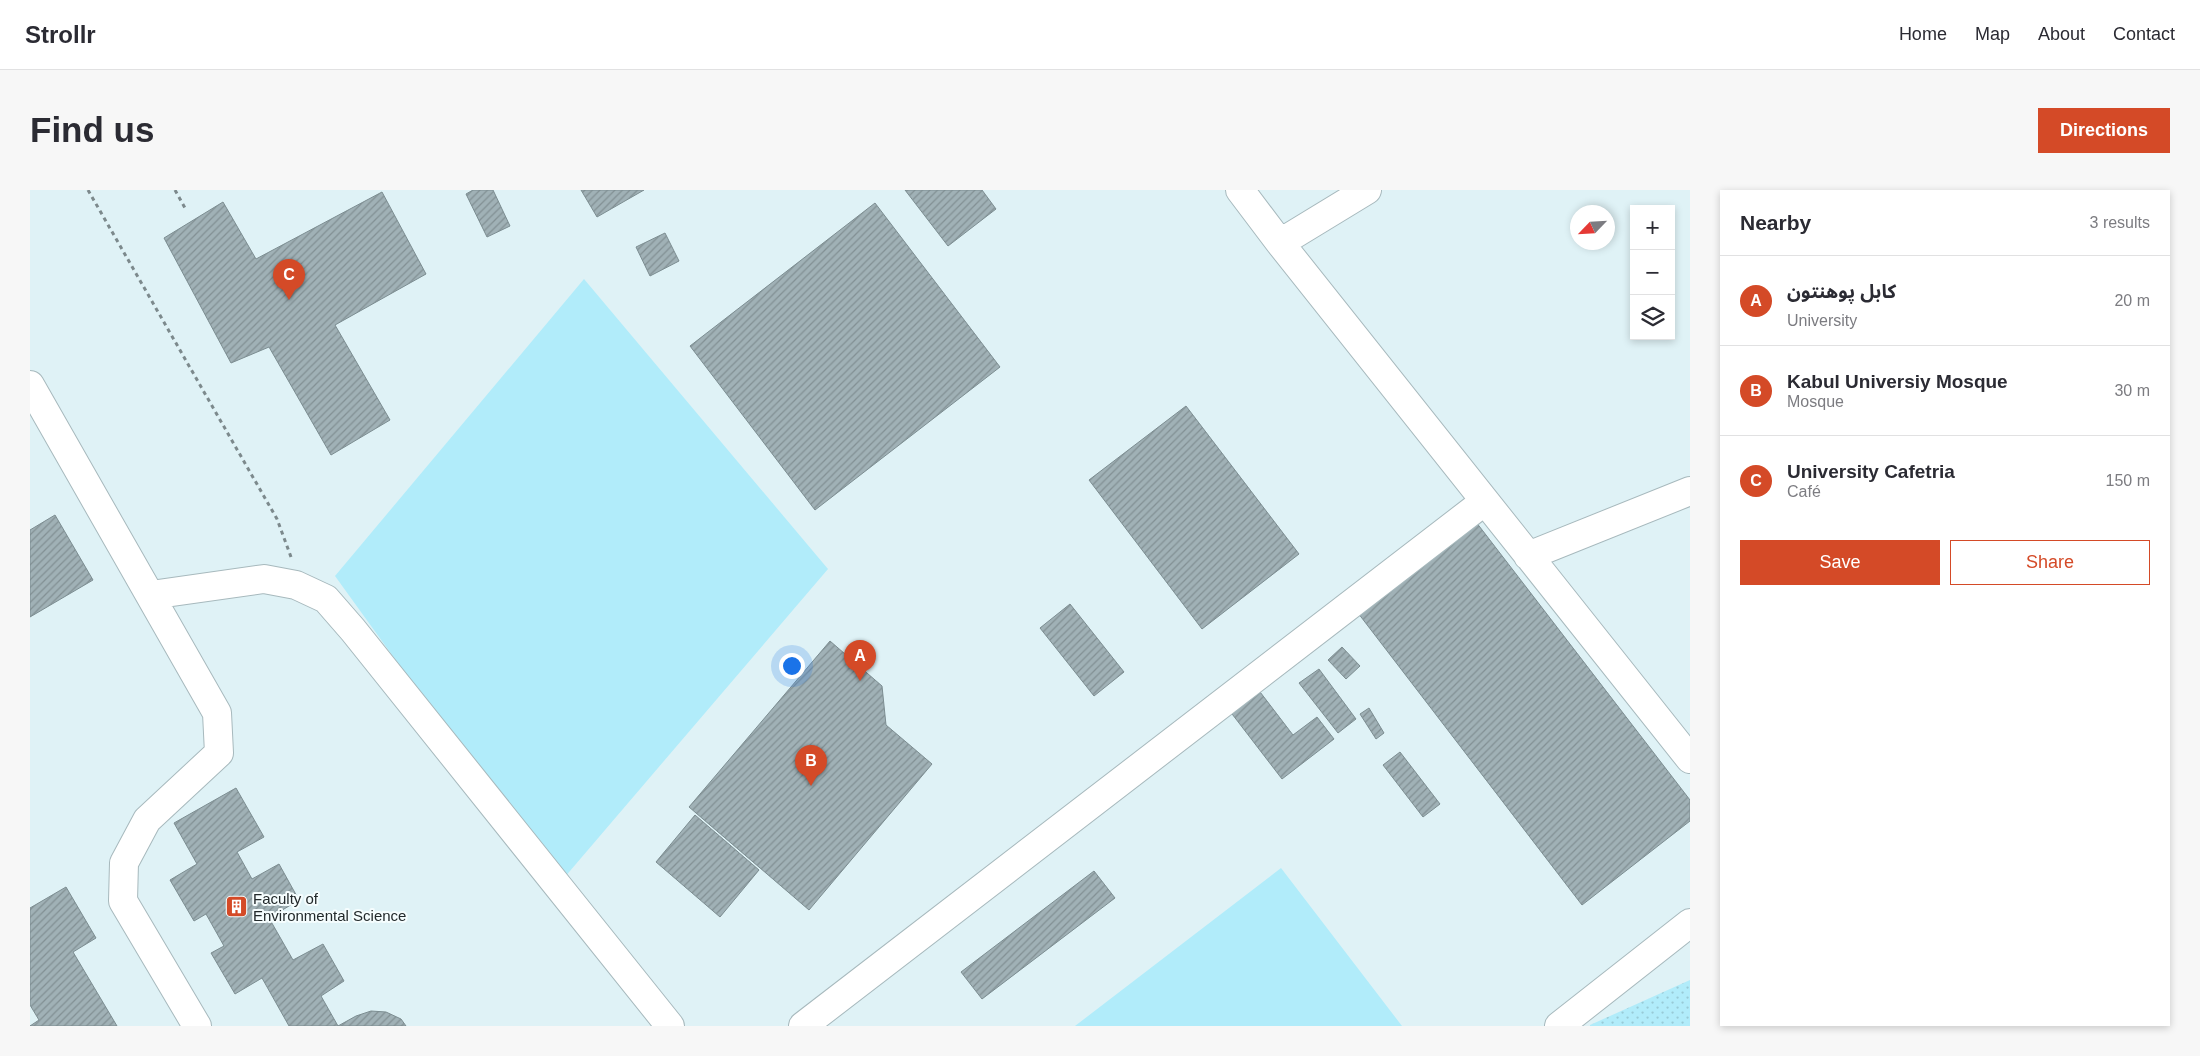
<!DOCTYPE html>
<html lang="en">
<head>
<meta charset="utf-8">
<style>
	:root { --surface:#fff; --page:#f7f7f7; --text:#2b2b33; --muted:#7c7c81; --line:#e1e1e2; --accent:#d44a27 }
	body { margin:0; font-family:Arial,"Noto Sans Arabic",sans-serif; background:var(--page); color:var(--text) }
	.controls { position:absolute; right:15px; top:15px; display:grid; overflow:hidden; border-radius:0px; box-shadow:0 2px 8px #0003 }
	.controls button { width:45px; height:45px; display:grid; place-items:center; padding:0; border:0; border-bottom:1px solid var(--line); background:var(--surface); color:var(--text); font:25px sans-serif }
	.compass { position:absolute; left:1540px; top:15px; width:45px; height:45px; border-radius:50%; background:var(--surface); box-shadow:0 2px 8px #0003; rotate:245deg }
	.you { position:absolute; left:761px; top:475px; width:18px; height:18px; margin:-12px; border:4px solid #fff; border-radius:50%; background:#1a73e8; box-shadow:0 0 0 8px #1a73e833 }
	.badge { display:grid; place-items:center; width:32px; height:32px; border-radius:50%; background:var(--accent); color:#fff; font-size:16px; font-weight:700 }
	.pin { position:absolute; translate:-50% -41px; filter:drop-shadow(0 1px 2px #0008) }
	.pin::after { content:''; position:absolute; top:26px; width:18px; height:15px; background:inherit; clip-path:polygon(0 0,100% 0,50% 100%) }
	.list { margin:0; padding:0; list-style:none }
	h2 { display:flex; justify-content:space-between; align-items:center; height:65px; margin:0; padding:0 20px; font-size:21px }
	h2 small { font-size:16px; font-weight:400; color:var(--muted) }
	.list li { display:grid; grid-template-columns:32px 1fr auto; gap:15px; align-items:center; box-sizing:border-box; height:90px; padding:0 20px; border-top:1px solid var(--line) }
	.list b { display:block; font-size:19px; white-space:nowrap }
	.list p { margin:0; font-size:16px; white-space:nowrap; color:var(--muted) }
	.list em { font-size:16px; font-style:normal; color:var(--muted) }
	.actions { display:flex; gap:10px; padding:15px 20px }
	.actions a { flex:1; padding:11px 0; border:1px solid var(--accent); border-radius:0px; text-align:center; font-size:18px; color:var(--accent) }
	.actions .main { background:var(--accent); color:#fff }
	.icon { flex:none; width:28px; height:28px; fill:none; stroke:currentColor; stroke-width:2; stroke-linecap:round; stroke-linejoin:round }
	.map { position:relative; flex:none; width:1660px; height:836px; overflow:hidden; border-radius:0px }
	header { display:flex; align-items:center; gap:30px; box-sizing:border-box; height:70px; padding:0 25px; background:var(--surface); border-bottom:1px solid var(--line) }
	header strong { font-size:24px }
	nav { display:flex; gap:28px; margin-inline-start:auto; font-size:18px }
	.intro { display:flex; align-items:center; justify-content:space-between; box-sizing:border-box; height:120px; padding:0 30px }
	h1 { margin:0; font-size:35px }
	.button { padding:12px 22px; border-radius:0px; background:var(--accent); color:#fff; font-size:18px; font-weight:700 }
	main { display:flex; gap:30px; padding:0 30px }
	aside { flex:1; background:var(--surface); border-radius:0px; box-shadow:0 2px 8px #0003 }
	.map>svg:first-child { display:block }
	.grass { fill:url(#grass-dots) }
	.garden { fill:#b1ecfa }
	.building { fill:url(#building-hatch); stroke:#7c8d91 }
	.lines { fill:none; stroke-linecap:round; stroke-linejoin:round }
	.minor-casing { stroke:#a7b9bd; stroke-width:30 }
	.path { stroke:#7c898c; stroke-width:3; stroke-dasharray:4 4; stroke-linecap:butt }
	.minor { stroke:#fff; stroke-width:28 }
	.labels { text-anchor:middle; dominant-baseline:central; stroke-width:4; stroke-linejoin:round; paint-order:stroke }
	.poi-label { font-size:15px; fill:#22292b; stroke:#f5fdfe; text-anchor:start }
</style>
</head>
<body>
<header>
<strong>Strollr</strong>
<nav><a>Home</a><a>Map</a><a>About</a><a>Contact</a></nav>
</header>
<div class="intro"><h1>Find us</h1><a class="button">Directions</a></div>
<main>
<div class="map">
<svg width="1660" height="836" viewBox="0 0 1660 836">
	<defs>
		<pattern id="grass-dots" width="8" height="8" patternUnits="userSpaceOnUse" patternTransform="scale(1.25)"><rect width="8" height="8" fill="#b1ecfa"/><path d="M2 2h.1M6 6h.1" fill="none" stroke="#98cad6" stroke-width="1.8" stroke-linecap="round"/></pattern>
		<pattern id="building-hatch" width="6" height="6" patternUnits="userSpaceOnUse" patternTransform="scale(1.25)"><rect width="6" height="6" fill="#a0b1b6"/><path d="M-1 1l2-2M0 6l6-6M5 7l2-2" fill="none" stroke="#829094"/></pattern>
	</defs>
	<rect width="100%" height="100%" fill="#dff2f6"/>
	<path class="grass" d="M1660 790V836H1560V835Z"/>
	<path class="garden" d="M554 89 798 379 528 695 305 386Z
		M1251 678 1372 836H1045Z"/>
	<path class="building" d="M443 0H463L480 36 457 47 436 4Z
		M551 0H614L567 27Z
		M875 0H952L966 19 918 56Z
		M352 2 396 84 305 135 360 230 301 265 239 157 201 173 134 48 193 12 226 69Z
		M845 13 970 177 785 320 660 156Z
		M635 43 649 71 620 86 606 57Z
		M1156 216 1269 364 1172 439 1059 290Z
		M25 325 63 390 0 427V340Z
		M1446 332 1660 610V631L1552 715 1328 423Z
		M1040 414 1094 482 1064 506 1010 438Z
		M800 451 852 496 856 535 902 574 779 720 659 617Z
		M1312 457 1330 476 1316 489 1298 470Z
		M1289 479 1326 529 1308 543 1269 493Z
		M1227 498 1263 545 1287 527 1304 549 1252 589 1199 520Z
		M1339 518 1354 543 1346 549 1330 524Z
		M1370 562 1410 614 1393 627 1353 575Z
		M206 598 234 647 207 662 222 689 249 674 269 710 239 728 263 770 293 754 314 791 291 806 308 836 326 826 341 821 356 822 371 829 376 836H259L232 788 205 804 181 763 194 756 176 724 164 731 140 690 167 674 144 633Z
		M665 625 729 680 690 727 626 672Z
		M1064 681 1085 708 952 809 931 782Z
		M36 697 66 748 43 762 87 836H0L9 830 0 815V718Z"/>
	<g class="lines">
		<defs>
			<path id="minor" d="M1210 0 1250 53 1660 569
				M1250 53 1337 0
				M0 195 187 523 189 563 117 630 94 673 93 711 167 836
				M1498 366 1660 301
				M121 405 234 389 266 395 296 409 323 440 640 836
				M773 836 1455 311
				M1529 836 1660 733"/>
		</defs>
		<use href="#minor" class="minor-casing"/>
		<path class="path" d="M58 0 247 329 261 367
			M145 0 155 18"/>
		<use href="#minor" class="minor"/>
	</g>
	<defs>
		<symbol id="building-square" viewBox="-11 -11 22 22"><rect x="-9" y="-9" width="18" height="18" rx="4" fill="#d44a27" stroke="#f5fdfe"/><path d="M-4-6H4V6H1V3H-1V6H-4ZM-2.5-4.3h1.7v1.8h-1.7ZM.8-4.3h1.7v1.8H.8ZM-2.5-1h1.7V.8h-1.7ZM.8-1h1.7V.8H.8Z" fill="#fff"/></symbol>
	</defs>
	<g fill-rule="evenodd">
		<use href="#building-square" x="194" y="704" width="25" height="25"/>
	</g>
	<g class="labels">
		<g class="poi-label">
			<text x="223" y="708">Faculty of<tspan x="223" dy="17">Environmental Science</tspan></text>
		</g>
	</g>
</svg>
<div class="controls">
<button>+</button>
<button>−</button>
<button><svg class="icon" aria-label="layers" viewBox="0 0 24 24"><path d="M12 4l9 5-9 5-9-5zM3 14l9 5 9-5"/></svg></button>
</div>
<svg class="compass" viewBox="-18 -18 36 36"><path d="M0-13l5 13h-10z" fill="#e53935"/><path d="M0 13l5-13h-10z" fill="#7c7c81"/></svg>
<div class="you"></div>
<div class="pin badge" style="left:830px;top:491px">A</div>
<div class="pin badge" style="left:781px;top:596px">B</div>
<div class="pin badge" style="left:259px;top:110px">C</div>
</div>
<aside>
<h2>Nearby<small>3 results</small></h2>
<ul class="list">
<li><span class="badge">A</span><div><b>کابل پوهنتون</b><p>University</p></div><em>20 m</em></li>
<li><span class="badge">B</span><div><b>Kabul Universiy Mosque</b><p>Mosque</p></div><em>30 m</em></li>
<li><span class="badge">C</span><div><b>University Cafetria</b><p>Café</p></div><em>150 m</em></li>
</ul>
<div class="actions"><a class="main">Save</a><a>Share</a></div>
</aside>
</main>
</body>
</html>
